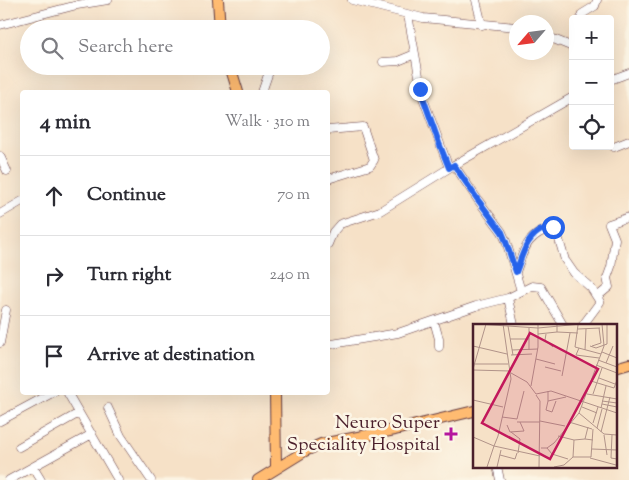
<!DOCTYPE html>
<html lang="en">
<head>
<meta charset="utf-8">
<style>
	:root { --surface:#fff; --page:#f2f2f3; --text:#2b2b33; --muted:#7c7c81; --line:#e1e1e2 }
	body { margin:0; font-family:"Sorts Mill Goudy",serif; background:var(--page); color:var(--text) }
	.controls { position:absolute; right:15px; top:15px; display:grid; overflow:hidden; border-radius:5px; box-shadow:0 5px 20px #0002 }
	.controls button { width:45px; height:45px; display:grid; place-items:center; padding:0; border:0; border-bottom:1px solid var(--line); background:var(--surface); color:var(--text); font:25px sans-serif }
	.compass { position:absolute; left:509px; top:15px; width:45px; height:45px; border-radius:50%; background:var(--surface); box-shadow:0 5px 20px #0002; rotate:242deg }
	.stop { position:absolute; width:15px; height:15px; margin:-11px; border:4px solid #2563eb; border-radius:50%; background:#fff }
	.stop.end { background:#2563eb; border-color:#fff; box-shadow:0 1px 5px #0008 }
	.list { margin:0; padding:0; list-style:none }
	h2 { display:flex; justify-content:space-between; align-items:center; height:65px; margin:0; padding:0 20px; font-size:21px }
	h2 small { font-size:16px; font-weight:400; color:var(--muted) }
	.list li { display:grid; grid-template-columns:32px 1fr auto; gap:15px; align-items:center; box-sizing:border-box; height:80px; padding:0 20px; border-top:1px solid var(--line) }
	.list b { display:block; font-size:19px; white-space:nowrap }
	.list em { font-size:16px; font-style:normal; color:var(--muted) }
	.icon { flex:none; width:28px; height:28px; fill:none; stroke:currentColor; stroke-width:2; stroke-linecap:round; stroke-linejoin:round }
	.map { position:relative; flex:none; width:629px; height:480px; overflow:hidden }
	.search { position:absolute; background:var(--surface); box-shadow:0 5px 20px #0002; left:20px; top:20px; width:310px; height:55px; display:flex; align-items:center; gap:12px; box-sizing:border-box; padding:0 18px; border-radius:28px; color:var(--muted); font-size:19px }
	.panel { position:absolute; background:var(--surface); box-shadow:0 5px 20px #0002; left:20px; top:90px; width:310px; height:305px; border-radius:5px }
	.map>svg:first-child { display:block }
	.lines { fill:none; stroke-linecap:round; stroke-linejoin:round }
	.minor-casing { stroke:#643c42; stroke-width:9 }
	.major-casing { stroke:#643c42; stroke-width:12 }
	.minor { stroke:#fff; stroke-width:8 }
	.major { stroke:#ffbb71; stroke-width:10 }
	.route { stroke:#2563eb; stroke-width:6 }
	.poi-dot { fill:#b5179e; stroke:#fcf5e5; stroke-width:2 }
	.labels { text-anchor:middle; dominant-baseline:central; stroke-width:5; stroke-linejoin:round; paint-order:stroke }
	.poi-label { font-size:19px; fill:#4a1f2b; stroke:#fcf5e5; text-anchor:end }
	.inset-road { fill:none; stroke:#b19389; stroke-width:1 }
	.view { fill:#c2185b; fill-opacity:0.15; stroke:#c2185b; stroke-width:2.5 }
	.inset-edge { fill:none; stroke:#4a1f2b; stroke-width:2.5 }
</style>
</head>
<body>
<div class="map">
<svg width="629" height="480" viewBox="0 0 629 480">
	<rect width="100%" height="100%" fill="#fcf5e5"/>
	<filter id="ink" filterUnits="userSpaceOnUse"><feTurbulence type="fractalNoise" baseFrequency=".02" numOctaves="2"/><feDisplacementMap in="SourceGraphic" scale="10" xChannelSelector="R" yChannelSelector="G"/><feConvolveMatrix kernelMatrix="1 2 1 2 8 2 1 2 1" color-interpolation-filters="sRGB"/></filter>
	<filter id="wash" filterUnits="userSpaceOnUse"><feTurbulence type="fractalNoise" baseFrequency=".0096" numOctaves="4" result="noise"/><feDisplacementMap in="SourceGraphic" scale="20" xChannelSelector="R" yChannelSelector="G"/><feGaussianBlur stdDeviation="1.12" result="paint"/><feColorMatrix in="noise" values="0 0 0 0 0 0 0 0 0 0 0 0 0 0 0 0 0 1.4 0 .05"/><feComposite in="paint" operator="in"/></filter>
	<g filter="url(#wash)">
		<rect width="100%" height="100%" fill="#f6e1c7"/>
	</g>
	<g filter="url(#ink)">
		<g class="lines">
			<defs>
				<path id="minor" d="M352 0 423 18 516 27
					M476 0 482 25
					M408 15 423 98 449 168
					M581 19 582 14 595 6 597 0
					M0 25 77 5 108 0
					M546 36 573 47
					M383 62 398 61 415 54
					M610 80 629 73
					M262 92 271 66
					M328 130 363 127 374 160 370 166 328 179
					M614 147 629 141
					M0 156 7 171
					M454 165 478 200 502 232 506 241 521 291
					M0 214 22 201
					M328 244 333 232 340 224 380 211 454 165 573 97
					M516 272C525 247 526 236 553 227L558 236 565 260 574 273 591 288 600 302 583 325
					M597 297 609 287 607 278 611 267 615 239 609 224 629 217
					M508 298 532 286 541 287 563 325
					M434 321 439 339V347
					M0 343 6 310
					M332 344 398 333 476 306 508 298 514 325
					M67 392 118 480
					M108 408 121 436 151 480
					M0 421 54 392
					M19 447 79 413
					M497 466 500 480
					M33 467 41 480
					M9 480 92 434"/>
				<path id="major" d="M218 0 220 29
					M230 66 238 92
					M615 368 629 364
					M275 392 276 467
					M258 480 305 451 321 444 395 430 474 411"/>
			</defs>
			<use href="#minor" class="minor-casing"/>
			<use href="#major" class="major-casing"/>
			<use href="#minor" class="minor"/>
			<use href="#major" class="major"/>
		</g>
	</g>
	<g class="lines" filter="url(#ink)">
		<path class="route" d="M420 89 439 143 449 168 454 165 478 200 502 232 506 242 516 272C521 259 525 241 538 232 542 229 548 228 553 227"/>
	</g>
	<path class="poi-dot" d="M448.5 426.5h5v5h5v5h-5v5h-5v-5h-5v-5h5z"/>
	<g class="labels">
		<g class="poi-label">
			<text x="440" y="423">Neuro Super<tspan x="440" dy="22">Speciality Hospital</tspan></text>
		</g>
	</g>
	<g transform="translate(473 324)">
		<rect width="144" height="144" fill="#f6e1c7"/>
		<path class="inset-road" d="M4 0 65 4 108 0M84 1V8L105 9M105 1 102 23 128 30M35 2 40 31M56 4V26M105 5 127 4M65 10 84 8M73 10 72 16 80 23M37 15H56M0 22 34 30M117 22 123 24 134 20V0M119 22 128 19 126 4M106 24 103 31 126 34M39 26 65 25M112 26 113 5M129 28 144 34M38 31 59 30M63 35 82 40M125 36 144 43M133 39 140 22M2 40H35M123 41 144 49M72 43 88 47M0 45 13 0M0 46 37 47M38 49 54 58 63 70 78 67 144 89M89 52 97 9M126 54 142 60M118 57 141 64 144 56M58 62 65 23V0M75 67V77L93 73M114 70 144 75M120 70 129 44M63 71 67 77 66 143M0 76 30 83M75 77 73 86 79 88 83 77M129 77 144 79M129 80 144 83M109 83 124 89M128 84 133 62M106 89 131 22 129 0M29 93 44 95 51 67M67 97 92 102M44 98H67M96 98 119 105M120 99 125 83M34 101 37 108 51 107 47 98M115 103 112 115 120 116M124 104 129 85M38 108 47 115 45 129M128 108 137 73M131 111 134 131M139 111 138 134 144 135M85 112 101 116M0 113 21 122 25 112 38 55 30 0M112 115 101 116 100 133H118L120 105M68 124H74L81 119 106 89 131 110 144 111M74 124 79 130 95 135M119 125 144 126M27 131 42 135 44 129M117 134 143 141M14 143 21 122 67 132M24 143 28 126M81 143 91 141 100 133"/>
		<path class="view" d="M57 9 125 45 77 135 9 99Z"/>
		<rect width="144" height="144" class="inset-edge"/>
	</g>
</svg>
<div class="controls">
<button>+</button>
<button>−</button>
<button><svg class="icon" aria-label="locate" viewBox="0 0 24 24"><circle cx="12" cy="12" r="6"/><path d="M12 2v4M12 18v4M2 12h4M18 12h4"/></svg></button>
</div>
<svg class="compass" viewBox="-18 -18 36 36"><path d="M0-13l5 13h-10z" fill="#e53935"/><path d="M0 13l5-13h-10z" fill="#7c7c81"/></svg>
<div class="stop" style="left:553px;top:227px"></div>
<div class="stop end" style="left:420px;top:89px"></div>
<div class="search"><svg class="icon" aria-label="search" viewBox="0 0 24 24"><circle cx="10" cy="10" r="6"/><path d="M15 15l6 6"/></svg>Search here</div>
<section class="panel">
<h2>4 min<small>Walk · 310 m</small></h2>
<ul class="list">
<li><svg class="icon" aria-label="ahead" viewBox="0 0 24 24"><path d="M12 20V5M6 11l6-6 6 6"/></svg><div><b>Continue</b></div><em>70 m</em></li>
<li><svg class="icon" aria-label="right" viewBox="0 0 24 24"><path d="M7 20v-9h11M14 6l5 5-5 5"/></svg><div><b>Turn right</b></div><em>240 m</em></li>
<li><svg class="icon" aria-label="arrive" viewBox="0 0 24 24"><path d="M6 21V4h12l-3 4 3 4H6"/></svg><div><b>Arrive at destination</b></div></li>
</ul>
</section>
</div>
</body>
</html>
